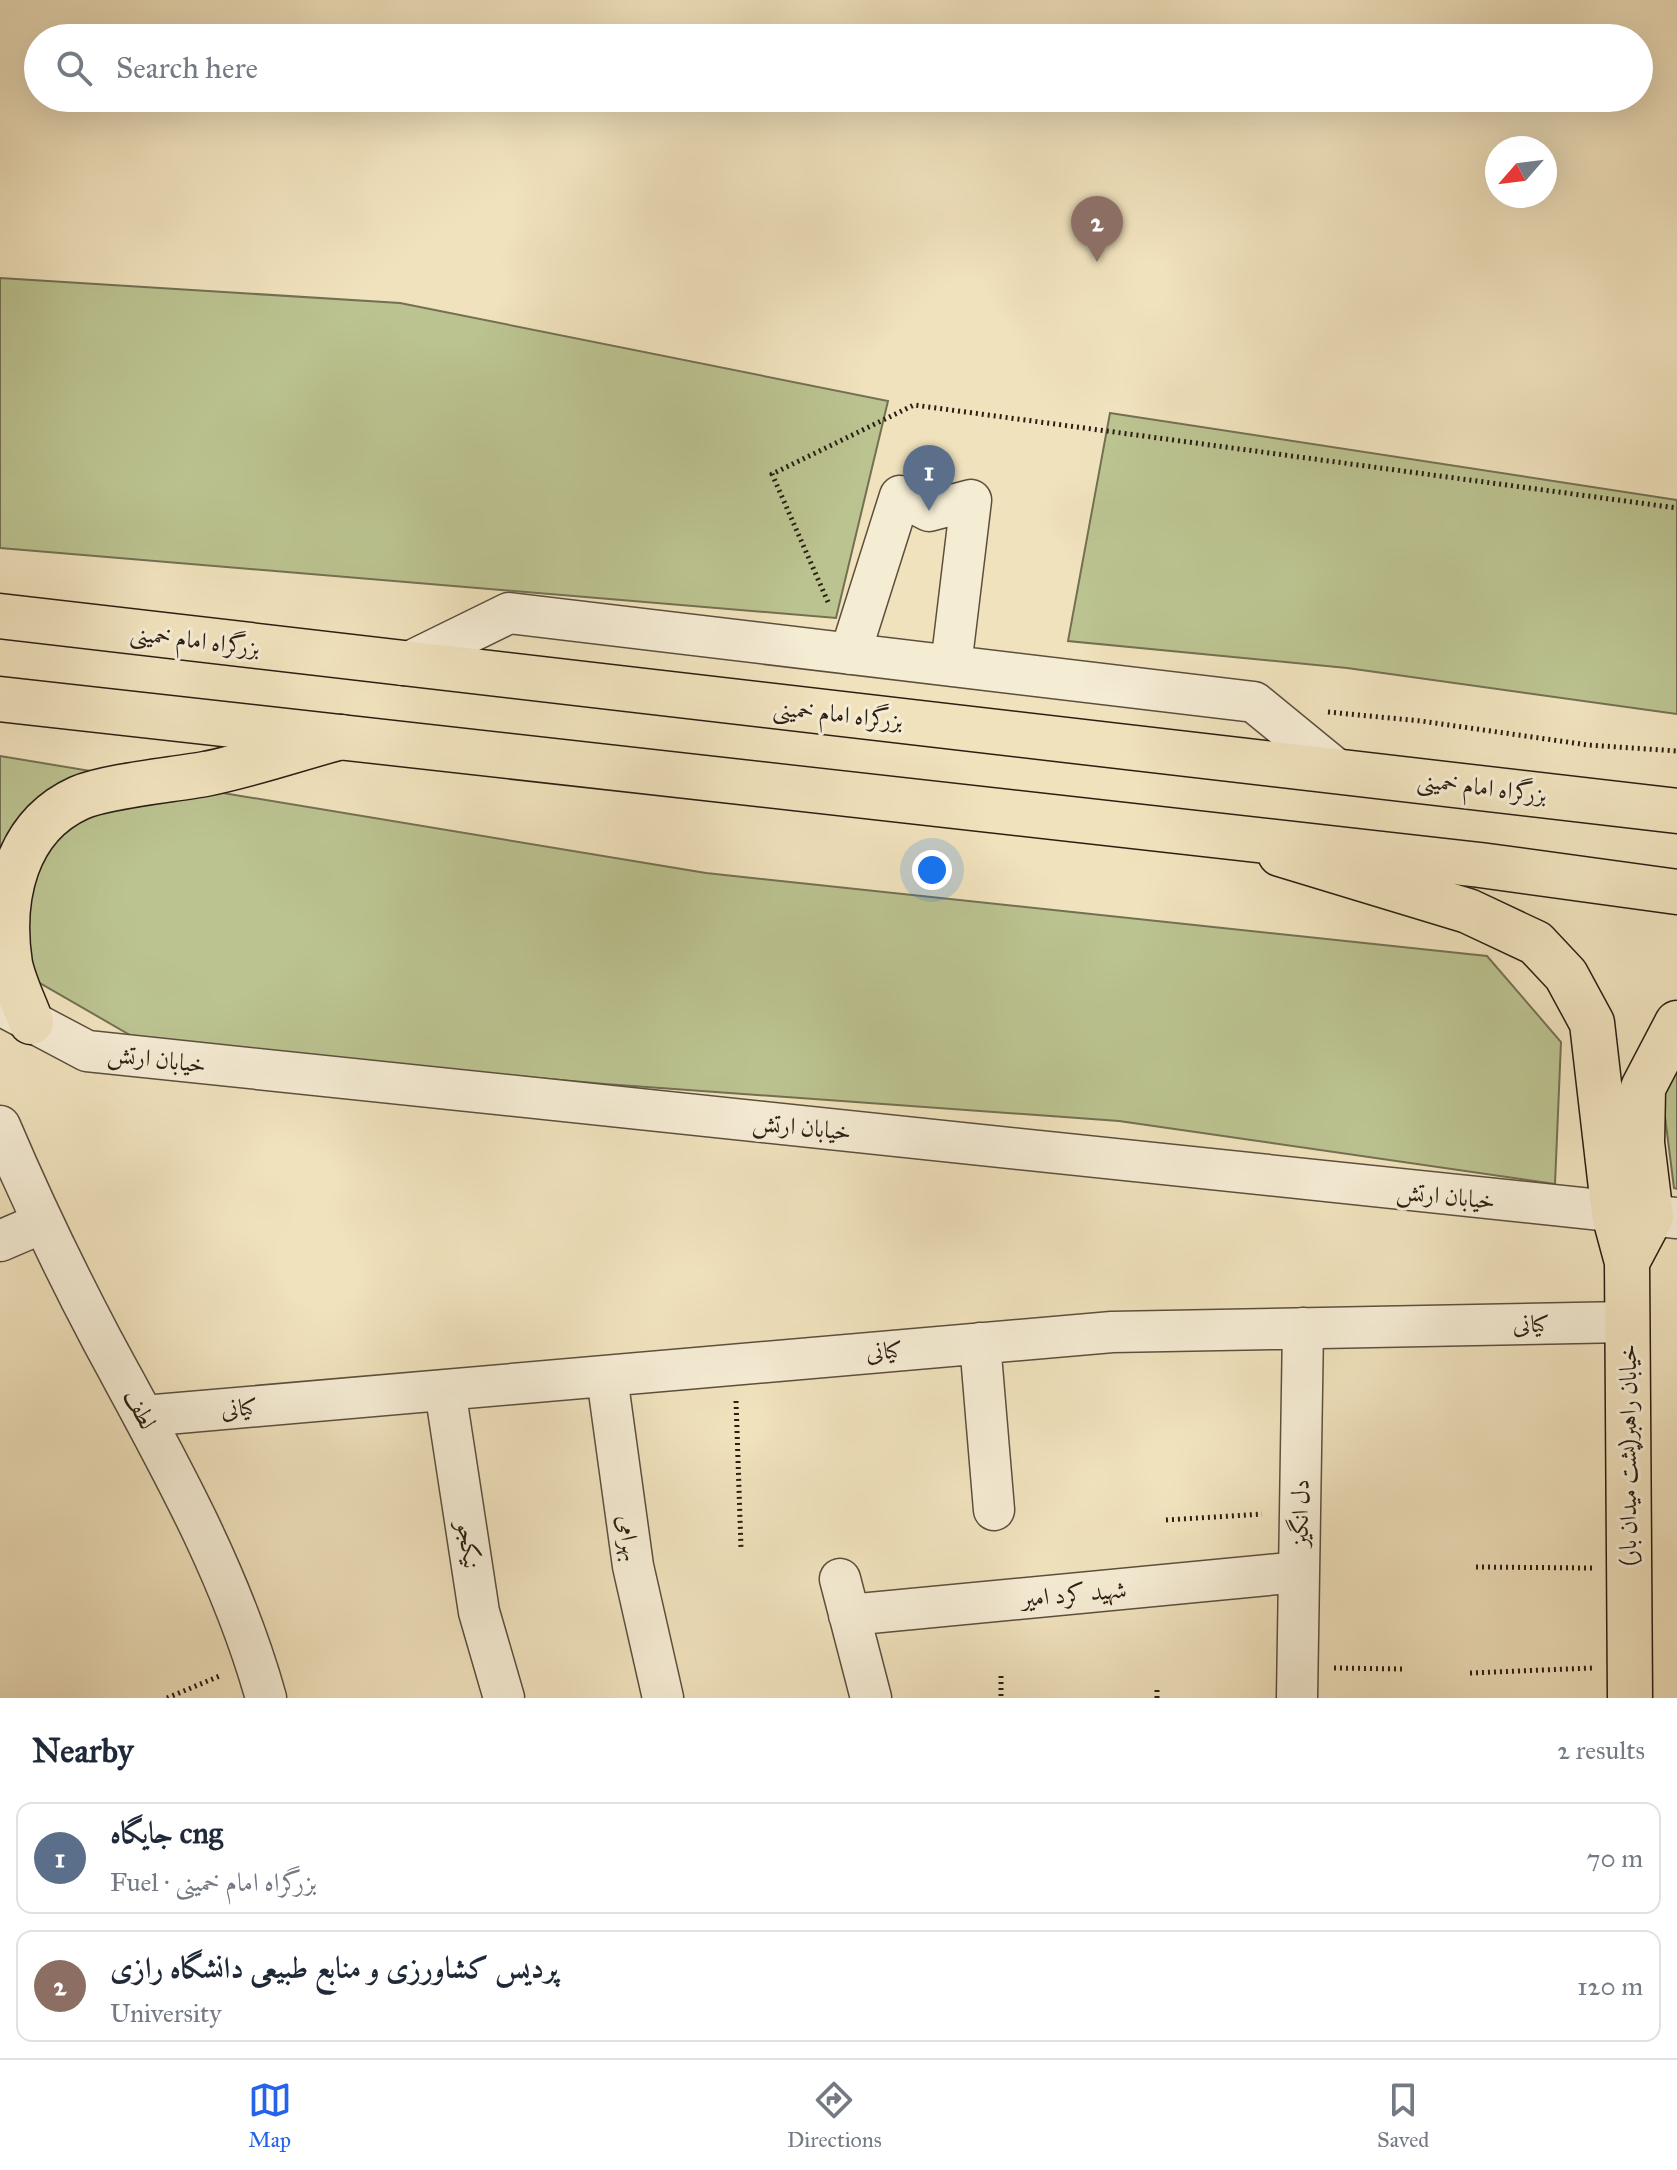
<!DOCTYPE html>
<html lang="en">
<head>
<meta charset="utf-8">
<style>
	:root { --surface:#fff; --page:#f2f2f3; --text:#1f2937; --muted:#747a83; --line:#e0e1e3; --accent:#2563eb }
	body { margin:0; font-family:"IM FELL Great Primer",Amiri,serif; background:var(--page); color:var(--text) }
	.compass { position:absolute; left:1485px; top:136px; width:72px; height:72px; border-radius:50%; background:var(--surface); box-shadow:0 8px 32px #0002; rotate:242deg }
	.you { position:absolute; left:932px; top:870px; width:28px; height:28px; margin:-20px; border:6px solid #fff; border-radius:50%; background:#1a73e8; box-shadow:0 0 0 12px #1a73e833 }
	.badge { display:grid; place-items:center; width:52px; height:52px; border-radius:50%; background:var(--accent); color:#fff; font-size:26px; font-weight:700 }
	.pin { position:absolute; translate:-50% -66px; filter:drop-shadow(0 2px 4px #0008) }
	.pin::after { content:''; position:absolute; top:42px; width:28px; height:24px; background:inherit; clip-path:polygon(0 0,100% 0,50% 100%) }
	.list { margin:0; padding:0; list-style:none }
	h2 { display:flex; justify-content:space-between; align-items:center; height:104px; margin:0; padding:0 32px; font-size:34px }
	h2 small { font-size:26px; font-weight:400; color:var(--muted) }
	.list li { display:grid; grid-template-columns:52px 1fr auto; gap:24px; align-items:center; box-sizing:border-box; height:112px; margin:0 16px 16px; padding:0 16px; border:2px solid var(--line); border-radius:16px }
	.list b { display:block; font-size:30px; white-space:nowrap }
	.list p { margin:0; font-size:26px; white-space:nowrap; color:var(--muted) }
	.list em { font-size:26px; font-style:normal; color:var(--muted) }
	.icon { flex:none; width:44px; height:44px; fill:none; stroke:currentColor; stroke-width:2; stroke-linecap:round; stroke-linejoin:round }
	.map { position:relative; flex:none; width:1677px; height:1698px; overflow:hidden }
	.search { position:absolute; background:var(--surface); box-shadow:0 8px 32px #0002; left:24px; right:24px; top:24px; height:88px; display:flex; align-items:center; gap:20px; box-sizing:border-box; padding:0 28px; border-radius:44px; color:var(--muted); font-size:30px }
	.sheet { height:360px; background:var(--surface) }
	nav { display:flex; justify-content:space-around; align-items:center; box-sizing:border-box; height:112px; border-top:2px solid var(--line); background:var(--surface); font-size:22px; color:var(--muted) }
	nav a { display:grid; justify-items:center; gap:4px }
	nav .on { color:var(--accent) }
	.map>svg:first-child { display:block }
	.green { fill:#bbc390; stroke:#737052; stroke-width:2 }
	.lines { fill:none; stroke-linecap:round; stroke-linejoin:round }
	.minor-casing { stroke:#5c4f3e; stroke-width:43 }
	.major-casing { stroke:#2b1e13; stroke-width:47 }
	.highway-casing { stroke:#2b1e13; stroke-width:47 }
	.path { stroke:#2b1e13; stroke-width:5; stroke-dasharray:2 4; stroke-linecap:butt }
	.minor { stroke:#f5ecd4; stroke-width:40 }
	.major { stroke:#f0e2bd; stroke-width:44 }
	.highway { stroke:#f0e2bd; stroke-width:44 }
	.labels { text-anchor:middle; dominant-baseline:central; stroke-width:6; stroke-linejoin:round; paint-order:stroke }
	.street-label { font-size:24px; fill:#2b1e13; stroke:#f5ecd4 }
</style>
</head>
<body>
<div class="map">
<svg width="1677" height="1698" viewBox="0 0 1677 1698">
	<rect width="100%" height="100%" fill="#f0e2bd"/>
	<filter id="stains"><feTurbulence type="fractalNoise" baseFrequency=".0025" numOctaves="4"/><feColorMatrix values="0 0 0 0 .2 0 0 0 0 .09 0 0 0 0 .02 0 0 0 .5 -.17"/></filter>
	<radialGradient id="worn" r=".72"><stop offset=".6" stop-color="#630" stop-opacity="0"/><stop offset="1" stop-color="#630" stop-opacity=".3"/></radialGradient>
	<path class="green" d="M0 278 400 303 888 401 836 618 0 548Z
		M1110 413 1677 500V714L1347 668 1068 641Z
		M0 756 706 873 1487 956 1561 1042 1555 1184 1119 1121 605 1084 142 1042 0 960Z
		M1677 1069V1189L1674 1188 1662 1093Z"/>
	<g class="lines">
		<defs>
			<path id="minor" d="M850 654 900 496 929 511 971 500 951 666
				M403 665 509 613 1254 702 1337 770
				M0 1005 87 1051 1677 1218
				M0 1126C31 1199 65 1270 102 1340 165 1457 230 1569 266 1698
				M0 1241 42 1223
				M980 1343 994 1510
				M607 1377 633 1566 663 1698
				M445 1390 479 1612 504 1698
				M144 1416 1112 1332 1627 1322
				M840 1579 871 1698
				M849 1615 1299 1572
				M1297 1698 1303 1328"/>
			<path id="major" d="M1280 854 1468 911 1536 943 1566 975 1592 1023 1614 1214 1627 1262 1630 1698
				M31 1022C24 1003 14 983 10 964 0 899 15 827 79 798 107 786 172 780 205 774 251 765 296 749 341 737
				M1627 1262 1651 1217 1642 1143 1643 1088 1677 1023"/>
			<path id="highway" d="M0 616 1677 811
				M0 699 1480 865 1677 892"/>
		</defs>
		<use href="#minor" class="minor-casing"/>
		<use href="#major" class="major-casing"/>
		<use href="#highway" class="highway-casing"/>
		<path class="path" d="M828 602 772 474 914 405 1677 508
			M1328 712 1421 721 1588 745 1677 751
			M736 1401 741 1548
			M1166 1520 1262 1514
			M1476 1567 1592 1568
			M1334 1668 1404 1669
			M1470 1673 1593 1668
			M1001 1676V1698
			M167 1698 222 1675
			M1157 1698V1690"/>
		<use href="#minor" class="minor"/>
		<use href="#major" class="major"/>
		<use href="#highway" class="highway"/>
	</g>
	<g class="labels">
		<g class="street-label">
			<text transform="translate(195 640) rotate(7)">بزرگراه امام خمینی</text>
			<text transform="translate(838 714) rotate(6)">بزرگراه امام خمینی</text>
			<text transform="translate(1482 787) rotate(7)">بزرگراه امام خمینی</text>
			<text transform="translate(157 1059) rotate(7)">خیابان ارتش</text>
			<text transform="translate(802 1127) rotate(6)">خیابان ارتش</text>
			<text transform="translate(1446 1196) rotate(6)">خیابان ارتش</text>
			<text transform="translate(1531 1324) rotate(-1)">کیانی</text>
			<text transform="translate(884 1351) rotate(-5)">کیانی</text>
			<text transform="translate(239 1408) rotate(-5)">کیانی</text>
			<text transform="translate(140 1409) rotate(62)">لطف</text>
			<text transform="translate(1628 1455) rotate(-90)">خیابان راهبر(پشت میدان بار)</text>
			<text transform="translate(1300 1513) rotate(-89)">دل انگیز</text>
			<text transform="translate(629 1538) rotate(82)">بهرامی</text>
			<text transform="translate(469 1545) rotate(81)">نیکجو</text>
			<text transform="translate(1074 1594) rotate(-5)">شهید کرد امیر</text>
		</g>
	</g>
	<rect width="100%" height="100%" filter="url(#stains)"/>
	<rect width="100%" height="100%" fill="url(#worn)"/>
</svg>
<svg class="compass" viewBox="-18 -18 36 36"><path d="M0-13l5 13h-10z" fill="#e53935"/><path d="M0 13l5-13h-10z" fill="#747a83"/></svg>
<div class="you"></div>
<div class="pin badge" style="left:929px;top:511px;background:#5c6f8a">1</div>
<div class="pin badge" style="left:1097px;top:262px;background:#8d6e63">2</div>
<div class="search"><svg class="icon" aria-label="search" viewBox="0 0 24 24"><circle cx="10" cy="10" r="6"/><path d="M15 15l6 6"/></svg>Search here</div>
</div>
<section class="sheet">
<h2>Nearby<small>2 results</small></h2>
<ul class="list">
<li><span class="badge" style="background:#5c6f8a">1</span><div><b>جایگاه cng</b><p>Fuel · بزرگراه امام خمینی</p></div><em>70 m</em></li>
<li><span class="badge" style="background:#8d6e63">2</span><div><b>پردیس کشاورزی و منابع طبیعی دانشگاه رازی</b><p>University</p></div><em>120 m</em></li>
</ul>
</section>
<nav>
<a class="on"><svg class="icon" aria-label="map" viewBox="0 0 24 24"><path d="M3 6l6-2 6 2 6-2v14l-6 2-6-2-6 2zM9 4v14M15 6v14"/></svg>Map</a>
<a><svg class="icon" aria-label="directions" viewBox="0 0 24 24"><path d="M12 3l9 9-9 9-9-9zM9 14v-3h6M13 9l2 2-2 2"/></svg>Directions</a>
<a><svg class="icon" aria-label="saved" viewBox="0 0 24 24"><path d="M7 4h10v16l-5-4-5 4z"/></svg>Saved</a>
</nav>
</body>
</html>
